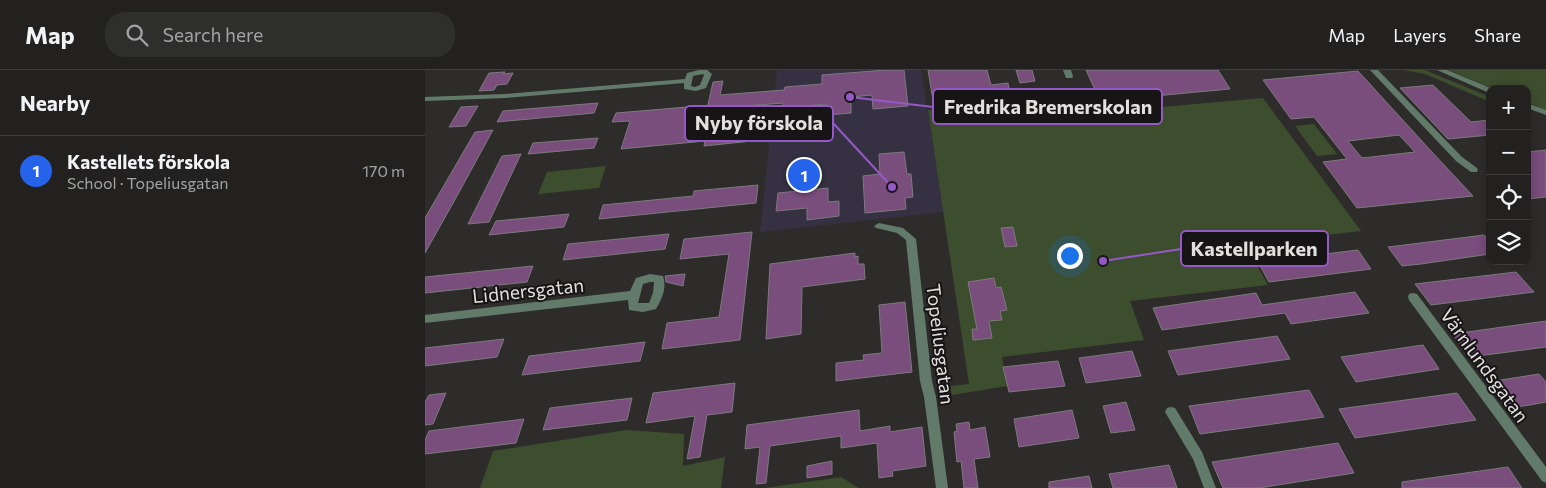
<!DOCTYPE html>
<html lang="en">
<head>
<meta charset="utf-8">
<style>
	:root { --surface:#222120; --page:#2e2e2d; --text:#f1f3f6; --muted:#a2a3a5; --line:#3f3e3e; --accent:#2563eb }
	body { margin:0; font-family:Commissioner,sans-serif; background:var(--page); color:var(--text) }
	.controls { position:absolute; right:15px; top:15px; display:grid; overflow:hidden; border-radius:10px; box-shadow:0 2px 12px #0003 }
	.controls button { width:45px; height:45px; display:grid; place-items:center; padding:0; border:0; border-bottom:1px solid var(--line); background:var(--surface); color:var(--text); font:25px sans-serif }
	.you { position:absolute; left:644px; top:185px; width:18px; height:18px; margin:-12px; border:4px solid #fff; border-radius:50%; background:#1a73e8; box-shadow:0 0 0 8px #1a73e833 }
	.badge { display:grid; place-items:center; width:32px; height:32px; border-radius:50%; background:var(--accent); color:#fff; font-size:16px; font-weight:700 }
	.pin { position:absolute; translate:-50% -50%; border:2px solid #fff; box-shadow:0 1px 5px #0006 }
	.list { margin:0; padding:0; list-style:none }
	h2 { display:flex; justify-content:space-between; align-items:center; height:65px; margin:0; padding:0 20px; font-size:21px }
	h2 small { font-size:16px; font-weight:400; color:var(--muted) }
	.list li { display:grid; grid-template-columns:32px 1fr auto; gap:15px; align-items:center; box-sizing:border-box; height:70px; padding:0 20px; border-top:1px solid var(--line) }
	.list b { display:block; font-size:19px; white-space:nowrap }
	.list p { margin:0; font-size:16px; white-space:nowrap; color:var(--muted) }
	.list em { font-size:16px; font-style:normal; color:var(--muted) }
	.icon { flex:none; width:28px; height:28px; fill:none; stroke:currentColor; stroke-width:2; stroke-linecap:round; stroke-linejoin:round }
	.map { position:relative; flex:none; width:1121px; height:418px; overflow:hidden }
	header { display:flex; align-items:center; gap:30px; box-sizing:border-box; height:70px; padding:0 25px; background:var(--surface); border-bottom:1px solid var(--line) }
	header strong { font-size:24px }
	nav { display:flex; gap:28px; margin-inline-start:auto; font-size:18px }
	.search { width:350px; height:45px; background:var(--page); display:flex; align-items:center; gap:12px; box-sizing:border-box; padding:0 18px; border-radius:20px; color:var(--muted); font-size:19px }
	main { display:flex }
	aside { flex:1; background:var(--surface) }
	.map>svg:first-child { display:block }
	.education { fill:#353142 }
	.green { fill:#3d4e2e }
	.building { fill:#794d7c; stroke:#7d7a7d; fill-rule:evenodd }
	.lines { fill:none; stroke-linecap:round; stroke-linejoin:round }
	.street { fill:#617a69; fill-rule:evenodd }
	.labels { text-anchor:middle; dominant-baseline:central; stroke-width:4; stroke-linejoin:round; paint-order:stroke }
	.street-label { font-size:19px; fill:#e2e0df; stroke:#161414 }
	.leader { fill:none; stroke:#9559c7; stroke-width:2 }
	.callout-dot { fill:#9559c7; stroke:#161414; stroke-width:2 }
	.callout { fill:#161414; stroke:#9559c7; stroke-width:2 }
	.callout-label { font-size:20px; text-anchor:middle; font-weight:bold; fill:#e2e0df }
</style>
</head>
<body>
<header>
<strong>Map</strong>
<div class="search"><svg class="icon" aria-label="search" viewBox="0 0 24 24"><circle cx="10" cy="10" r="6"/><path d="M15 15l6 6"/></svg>Search here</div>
<nav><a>Map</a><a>Layers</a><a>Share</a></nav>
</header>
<main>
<aside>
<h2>Nearby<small></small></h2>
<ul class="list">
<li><span class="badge">1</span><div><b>Kastellets förskola</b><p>School · Topeliusgatan</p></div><em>170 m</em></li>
</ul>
</aside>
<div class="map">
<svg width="1121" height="418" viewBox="0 0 1121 418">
	<rect width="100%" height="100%" fill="#2e2c2a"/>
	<path class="education" d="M352 0H496L519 142 335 162Z"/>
	<path class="green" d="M979 0H1000L1065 27V32L1000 4Z
		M1023 0H1121V40L1102 32V19H1069Z
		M629 28 636 46 838 28 936 161 820 174 843 215 705 231 719 270 577 287 582 316 527 325 525 316 544 314 503 40Z
		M889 54 912 84 892 86 870 56Z
		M181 96 174 118 113 124 122 102Z
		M201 360 259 364 258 396 300 387 296 418H55L68 381Z
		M416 407 434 418H340Z"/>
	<path class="building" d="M461 0H479L483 36 448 39 447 25 426 27V43L401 45V34L358 38V33L282 39 288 12 298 11 295 25 359 20 360 17 397 14V5Z
		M503 0H562L566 15 583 13 585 23 508 30Z
		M591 0H607L610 11 595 13Z
		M661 0H793L805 19 675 31Z
		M933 1 1006 81 1048 126 932 138 898 92 922 89 889 47 866 49 838 10ZM974 65 990 82 937 88 923 71Z
		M80 2 78 4 88 3 82 14 72 15 69 20 54 21 64 3Z
		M1008 15 1046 52 1065 50V65L1023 69 975 18Z
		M173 33 169 43 72 52 78 41Z
		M53 36 41 56 24 57 36 37Z
		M274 36 268 62 339 56 337 70 279 76 280 71 196 79 205 51 187 52 191 43Z
		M68 60 32 126 0 183V148L50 62Z
		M173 68 169 78 103 84 108 73Z
		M1121 80V127L1102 129V82Z
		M479 82 482 104H486L488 127 480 128 481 139 440 143 438 106 455 104 454 84Z
		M96 84 64 152 43 154 77 86Z
		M333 115 331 133 174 149 178 135 268 126 269 121Z
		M403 118V132L414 131V146L382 150V138L351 141 353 123Z
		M144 144 139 157 64 165 71 151Z
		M588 157 592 176 580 177 576 158Z
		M327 162 315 270 237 279 242 253 294 247 304 184 255 189 259 169Z
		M244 164 240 179 138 190 143 174Z
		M1059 165 1065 172V184L996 194 977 196 963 177Z
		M933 180 946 199 844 212 833 192Z
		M430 183V187L433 186V194H439L440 209 377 217 376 264 341 269 345 194Z
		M108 196 102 212 0 223V207Z
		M1091 202 1109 222 1006 235 990 214Z
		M260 204 258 216 241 212 240 206Z
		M569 208 571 218 576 217 582 240 575 241 577 250 564 251 567 268 548 270 547 259H552L543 212Z
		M930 222 944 243 866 254 860 243 737 260 728 238 831 223 837 235Z
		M480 232 487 302 411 311V293L439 290 438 285 457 283 454 235Z
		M1121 251V277L1045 287 1028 264Z
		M852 266 865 289 753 305 743 281Z
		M79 269 72 287 0 296V278Z
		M220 272 215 291 97 305 104 286Z
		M998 275 1014 299 931 312 916 287Z
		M707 281 716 306 661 313 654 288Z
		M633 291 640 316 584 322 578 297Z
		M1114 304 1121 312V332L1105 335 1083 338 1063 312Z
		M310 313 307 342 282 345 275 387 262 389 270 346 221 353 228 323Z
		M884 320 899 347 775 364 764 336Z
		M21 323 8 354 0 355V332L4 325Z
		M1032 323 1051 350 930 368 914 339Z
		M207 328 202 350 118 360 125 338Z
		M701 332 710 360 686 363 678 336Z
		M434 340 435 361 465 356V362L497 357 501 396 467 401 468 406 454 408 452 373 416 378V366L345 376 341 413 331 414 335 377 320 379 322 355Z
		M647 340 654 368 594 377 589 349Z
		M99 349 91 373 0 384V370L4 361Z
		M544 352 545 360 560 357 565 387 549 389 553 418H539L536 391 532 392 529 362 532 361 531 354Z
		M913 373 929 403 834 418H798L787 392Z
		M407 391V404L382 408V396Z
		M744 395 752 418H688L684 404Z
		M1083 397 1097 418H977V412Z
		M664 406 667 418H624V412Z"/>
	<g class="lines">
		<path class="street" d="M274 0H282L287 4 281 18 271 21 259 19V13L80 28 0 31V27L80 24 260 9 262 3ZM278 4 279 5 275 15 270 17 266 16 268 6Z
			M638 0H646L648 6 647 8H641Z
			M945 0H953L1037 87 1052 98 1053 100 1052 102H1046L1031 91Z
			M1012 0H1022L1068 19H1065V22H1062Z
			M1102 33 1121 40V45L1102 38Z
			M454 153 478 158 491 169 507 311 511 327 523 418H511L499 327 495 311 481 170 472 163 451 158 449 156Z
			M225 204 238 206C242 218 237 229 231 239L218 242 204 240 203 230 0 253V245L205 221 211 208ZM225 212H229L228 223 224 233H213L218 214Z
			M988 223 992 224 1121 397V413L1117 411 984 230 983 227 984 224Z
			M746 337 750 338 777 382 791 418H779L768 389 740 342 742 338Z"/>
	</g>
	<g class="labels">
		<g class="street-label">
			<text transform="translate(103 220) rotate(-6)">Lidnersgatan</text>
			<text transform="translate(516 274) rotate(83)">Topeliusgatan</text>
			<text transform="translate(1060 295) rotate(54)">Värnlundsgatan</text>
		</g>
	</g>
	<path class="leader" d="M425 27L508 37M467 117L408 53M678 191L756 179"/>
	<g class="callout-dot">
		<circle cx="425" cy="27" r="5"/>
		<circle cx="467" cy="117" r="5"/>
		<circle cx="678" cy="191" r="5"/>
	</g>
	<g class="callout">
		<rect x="508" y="19" width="229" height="35" rx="5"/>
		<rect x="260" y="36" width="148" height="35" rx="5"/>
		<rect x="756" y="161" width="147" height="35" rx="5"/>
	</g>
	<g class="callout-label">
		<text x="623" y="44">Fredrika Bremerskolan</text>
		<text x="334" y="60">Nyby förskola</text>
		<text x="829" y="186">Kastellparken</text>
	</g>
</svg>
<div class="controls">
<button>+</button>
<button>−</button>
<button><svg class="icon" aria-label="locate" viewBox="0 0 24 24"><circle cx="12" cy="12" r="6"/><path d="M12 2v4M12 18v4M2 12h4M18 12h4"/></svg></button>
<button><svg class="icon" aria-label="layers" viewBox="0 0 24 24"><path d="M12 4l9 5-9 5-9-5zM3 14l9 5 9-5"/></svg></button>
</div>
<div class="you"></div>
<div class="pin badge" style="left:379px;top:105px">1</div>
</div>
</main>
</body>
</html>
